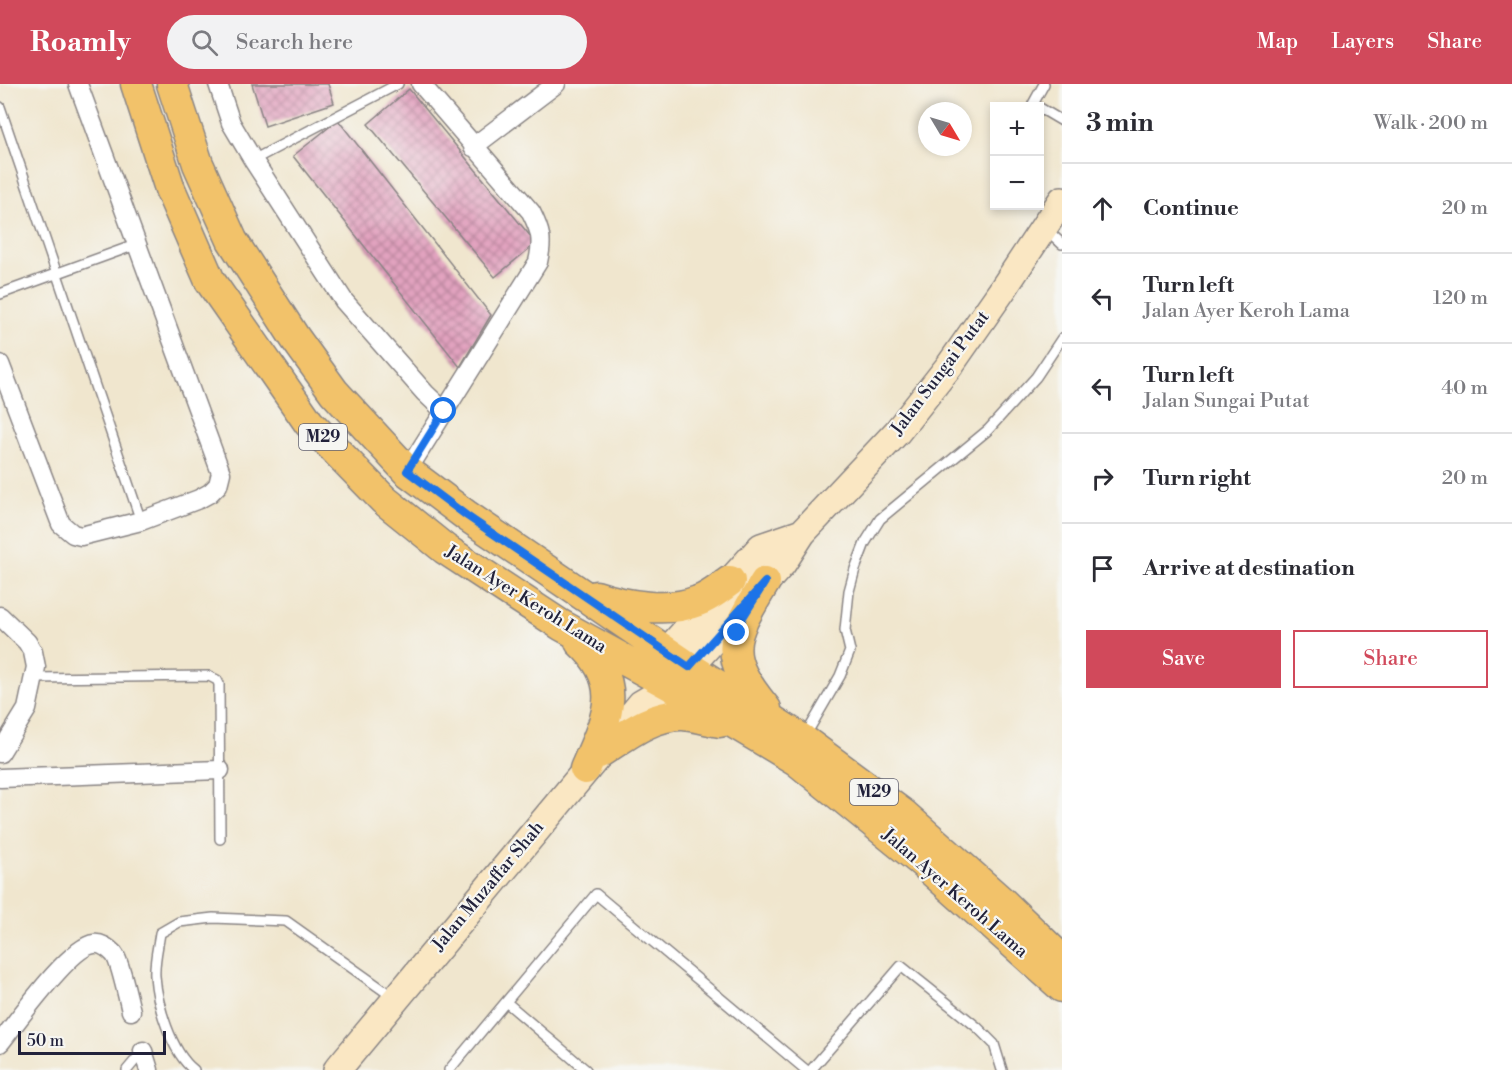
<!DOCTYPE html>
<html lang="en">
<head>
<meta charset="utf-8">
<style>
	:root { --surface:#fff; --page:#f2f2f3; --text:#2b2b33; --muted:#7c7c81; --line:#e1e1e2; --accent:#d1495b }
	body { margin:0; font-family:"Libre Bodoni",serif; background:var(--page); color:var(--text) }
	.controls { position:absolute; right:18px; top:18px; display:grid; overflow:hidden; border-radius:0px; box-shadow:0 3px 9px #0003 }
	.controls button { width:54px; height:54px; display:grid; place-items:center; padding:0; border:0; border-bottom:2px solid var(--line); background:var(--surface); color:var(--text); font:30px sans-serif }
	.compass { position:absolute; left:918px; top:18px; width:54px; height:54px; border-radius:50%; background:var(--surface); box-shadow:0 3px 9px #0003; rotate:128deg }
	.scale { position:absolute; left:18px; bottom:15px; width:148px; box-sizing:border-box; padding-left:6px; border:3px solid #22223b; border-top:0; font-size:16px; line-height:21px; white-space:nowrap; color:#22223b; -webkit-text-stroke:4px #f6f6f2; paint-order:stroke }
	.stop { position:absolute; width:18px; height:18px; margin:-14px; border:4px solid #1a73e8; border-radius:50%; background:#fff }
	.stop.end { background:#1a73e8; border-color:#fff; box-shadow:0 2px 6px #0008 }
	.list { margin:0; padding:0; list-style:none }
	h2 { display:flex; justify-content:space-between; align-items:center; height:78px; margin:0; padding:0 24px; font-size:26px }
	h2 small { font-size:20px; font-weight:400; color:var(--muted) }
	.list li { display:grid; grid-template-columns:39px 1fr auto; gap:18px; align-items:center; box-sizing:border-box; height:90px; padding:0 24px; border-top:2px solid var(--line) }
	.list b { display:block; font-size:22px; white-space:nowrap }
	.list p { margin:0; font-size:20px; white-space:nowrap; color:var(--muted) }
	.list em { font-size:20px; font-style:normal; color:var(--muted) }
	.actions { display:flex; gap:12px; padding:18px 24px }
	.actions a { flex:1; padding:14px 0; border:2px solid var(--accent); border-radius:0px; text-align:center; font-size:21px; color:var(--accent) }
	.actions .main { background:var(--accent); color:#fff }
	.icon { flex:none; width:33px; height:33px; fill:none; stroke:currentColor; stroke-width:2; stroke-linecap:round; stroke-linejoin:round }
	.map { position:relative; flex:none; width:1062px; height:986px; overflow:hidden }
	header { display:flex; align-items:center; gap:36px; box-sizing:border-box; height:84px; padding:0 30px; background:var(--accent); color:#fff }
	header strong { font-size:28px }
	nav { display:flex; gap:33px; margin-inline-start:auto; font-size:21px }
	.search { width:420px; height:54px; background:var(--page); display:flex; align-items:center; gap:15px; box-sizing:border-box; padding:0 21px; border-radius:33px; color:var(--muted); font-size:22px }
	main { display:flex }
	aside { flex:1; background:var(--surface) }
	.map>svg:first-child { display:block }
	.building { fill:url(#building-cross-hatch) }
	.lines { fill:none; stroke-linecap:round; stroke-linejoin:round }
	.service-casing { stroke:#898484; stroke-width:12 }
	.minor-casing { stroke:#898484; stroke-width:21 }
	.secondary-casing { stroke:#898484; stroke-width:30 }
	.primary-casing { stroke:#898484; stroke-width:33 }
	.service { stroke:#fff; stroke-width:9 }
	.minor { stroke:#fff; stroke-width:18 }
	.secondary { stroke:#fae7c3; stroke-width:27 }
	.primary { stroke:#f2c26a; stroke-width:30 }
	.route { stroke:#1a73e8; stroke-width:8 }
	.labels { text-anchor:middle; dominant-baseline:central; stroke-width:4.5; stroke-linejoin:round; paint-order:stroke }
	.shield { fill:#f6f6f2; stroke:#626272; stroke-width:1.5 }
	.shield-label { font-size:16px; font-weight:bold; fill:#22223b }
	.street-label { font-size:18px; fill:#22223b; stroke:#f6f6f2 }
</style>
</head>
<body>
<header>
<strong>Roamly</strong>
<div class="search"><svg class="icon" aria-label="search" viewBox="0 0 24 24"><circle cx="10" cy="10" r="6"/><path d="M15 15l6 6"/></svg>Search here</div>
<nav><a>Map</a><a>Layers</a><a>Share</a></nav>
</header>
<main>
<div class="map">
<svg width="1062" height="986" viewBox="0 0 1062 986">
	<defs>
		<pattern id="building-cross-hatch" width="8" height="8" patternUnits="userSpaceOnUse" patternTransform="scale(1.5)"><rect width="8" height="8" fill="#e2a3bf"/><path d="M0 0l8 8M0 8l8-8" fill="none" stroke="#b7849c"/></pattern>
	</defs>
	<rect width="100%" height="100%" fill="#f6f6f2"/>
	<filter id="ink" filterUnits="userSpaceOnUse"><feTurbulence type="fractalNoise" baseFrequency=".0167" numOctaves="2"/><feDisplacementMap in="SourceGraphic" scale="12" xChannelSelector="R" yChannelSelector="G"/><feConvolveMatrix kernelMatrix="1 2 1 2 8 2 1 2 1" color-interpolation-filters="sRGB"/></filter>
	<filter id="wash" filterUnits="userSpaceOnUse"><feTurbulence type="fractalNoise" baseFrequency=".008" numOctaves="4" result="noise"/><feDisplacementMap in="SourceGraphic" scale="24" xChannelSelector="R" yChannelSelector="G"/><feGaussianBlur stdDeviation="1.35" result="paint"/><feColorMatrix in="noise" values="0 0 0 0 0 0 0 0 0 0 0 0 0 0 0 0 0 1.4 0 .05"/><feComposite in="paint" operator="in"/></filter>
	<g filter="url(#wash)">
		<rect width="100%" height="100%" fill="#f0e6ce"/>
		<g id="blocks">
			<path class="building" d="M252 0H328L334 19 265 42Z
				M409 5 536 159 495 193 368 40Z
				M338 36 491 231 460 283 293 72Z"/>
		</g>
	</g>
	<g filter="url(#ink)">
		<use href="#blocks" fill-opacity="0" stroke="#898484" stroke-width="1.5"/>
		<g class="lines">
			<defs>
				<path id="service" d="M1037 22 1033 20 1044 0
					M0 23 141 437
					M1040 24 1062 37
					M253 76 398 0
					M1046 145 1062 160
					M0 210 138 160
					M34 594 209 592 217 596 219 600 220 755
					M804 654 840 592 850 567 845 546 849 507 855 485 865 459 880 435 988 346 1036 293 1062 254
					M506 918 586 986
					M127 986 143 967
					M194 986C171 968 157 920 155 892 154 878 158 863 160 849L179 838 213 834 286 837 393 913
					M449 986 596 810 806 986
					M811 986 901 882 977 943 994 960 1002 986"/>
				<path id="minor" d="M218 0 231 39 253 76 344 217 425 309 444 327
					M473 63 556 0
					M0 280 61 440 73 450 81 452 141 437 199 415 210 409 218 401 221 389 78 0
					M407 387 538 178C543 156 541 148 531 128L421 0
					M0 532 27 558 33 568 36 583 27 625 0 669
					M0 694 220 686
					M0 959C16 939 70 862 94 860 101 859 109 865 114 870 120 877 128 915 131 927
					M143 967 149 986"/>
				<path id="secondary" d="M652 584 761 463 802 449
					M337 986 641 620 672 602 782 480 802 449 897 348 950 281 1001 208 1062 116"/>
				<path id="primary" d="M136 0 170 105 210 197 309 339 384 416 445 465 561 541 672 602 796 676 922 778 1062 903
					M172 0 198 80 232 156 295 254 334 308 407 387 467 432 689 583 803 656 903 730 1002 818 1062 876
					M765 498C731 554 720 569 766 625
					M596 512C626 522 668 529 698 517 710 513 720 504 730 497
					M580 558C627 601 606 636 585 685
					M599 669C624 653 652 630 683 631 696 632 708 636 720 638"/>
			</defs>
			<use href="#service" class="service-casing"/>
			<use href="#minor" class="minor-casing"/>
			<use href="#secondary" class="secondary-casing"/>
			<use href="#primary" class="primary-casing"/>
			<use href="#service" class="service"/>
			<use href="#minor" class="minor"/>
			<use href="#secondary" class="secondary"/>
			<use href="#primary" class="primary"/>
		</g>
	</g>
	<g class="lines" filter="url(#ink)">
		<path class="route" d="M444 327 407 387 467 432 689 583 765 498 743 533 737 549"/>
	</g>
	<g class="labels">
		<g class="shield">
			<rect x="299" y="340" width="48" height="26" rx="4.5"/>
			<rect x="850" y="695" width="48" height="26" rx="4.5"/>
		</g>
		<g class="shield-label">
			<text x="323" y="353">M29</text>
			<text x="874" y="708">M29</text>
		</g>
		<g class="street-label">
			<text transform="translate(940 289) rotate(-53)">Jalan Sungai Putat</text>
			<text transform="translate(526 515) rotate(32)">Jalan Ayer Keroh Lama</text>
			<text transform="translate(488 802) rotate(-50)">Jalan Muzaffar Shah</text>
			<text transform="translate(955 809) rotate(41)">Jalan Ayer Keroh Lama</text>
		</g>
	</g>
</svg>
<div class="controls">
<button>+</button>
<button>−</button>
</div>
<svg class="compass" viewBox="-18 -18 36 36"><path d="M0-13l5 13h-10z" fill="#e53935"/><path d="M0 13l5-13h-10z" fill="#7c7c81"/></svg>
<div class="scale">50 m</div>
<div class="stop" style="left:444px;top:327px"></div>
<div class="stop end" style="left:737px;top:549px"></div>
</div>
<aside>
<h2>3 min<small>Walk · 200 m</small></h2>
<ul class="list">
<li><svg class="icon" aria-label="ahead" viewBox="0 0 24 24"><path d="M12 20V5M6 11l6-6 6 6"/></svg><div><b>Continue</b></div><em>20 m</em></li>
<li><svg class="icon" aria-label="left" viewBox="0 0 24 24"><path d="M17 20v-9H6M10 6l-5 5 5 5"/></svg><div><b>Turn left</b><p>Jalan Ayer Keroh Lama</p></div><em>120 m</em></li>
<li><svg class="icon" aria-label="left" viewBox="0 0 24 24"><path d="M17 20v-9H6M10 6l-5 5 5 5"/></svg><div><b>Turn left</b><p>Jalan Sungai Putat</p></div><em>40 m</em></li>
<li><svg class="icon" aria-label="right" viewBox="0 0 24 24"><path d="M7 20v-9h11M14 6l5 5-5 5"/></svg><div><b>Turn right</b></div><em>20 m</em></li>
<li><svg class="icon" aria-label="arrive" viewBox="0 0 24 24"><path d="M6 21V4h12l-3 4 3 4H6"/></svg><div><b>Arrive at destination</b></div></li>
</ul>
<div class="actions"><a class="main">Save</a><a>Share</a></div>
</aside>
</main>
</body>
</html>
